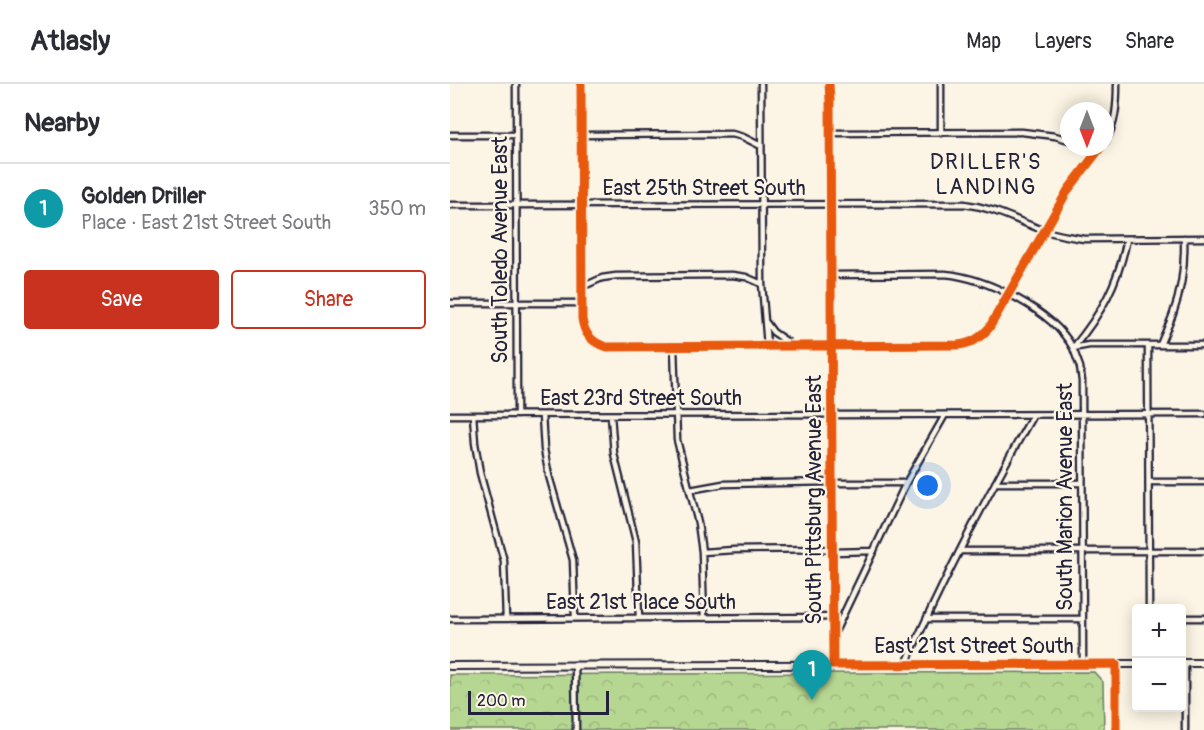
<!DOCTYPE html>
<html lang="en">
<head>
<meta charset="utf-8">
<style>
	:root { --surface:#fff; --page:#f2f2f3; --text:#2b2b33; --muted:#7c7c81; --line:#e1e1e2; --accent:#c8321e }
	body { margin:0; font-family:Pangolin,sans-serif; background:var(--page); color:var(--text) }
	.controls { position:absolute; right:18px; bottom:18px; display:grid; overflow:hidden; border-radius:6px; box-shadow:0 3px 15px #0003 }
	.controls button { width:54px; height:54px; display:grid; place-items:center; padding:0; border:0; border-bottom:2px solid var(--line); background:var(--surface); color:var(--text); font:30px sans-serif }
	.compass { position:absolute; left:610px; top:18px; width:54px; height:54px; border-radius:50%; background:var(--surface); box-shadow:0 3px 15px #0003; rotate:180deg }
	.scale { position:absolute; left:18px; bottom:15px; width:141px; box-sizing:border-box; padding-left:6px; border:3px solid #22223b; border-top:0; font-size:16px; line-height:21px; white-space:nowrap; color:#22223b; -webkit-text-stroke:4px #fcf5e5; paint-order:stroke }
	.you { position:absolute; left:478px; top:402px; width:21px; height:21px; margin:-15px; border:4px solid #fff; border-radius:50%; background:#1a73e8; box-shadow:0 0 0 9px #1a73e833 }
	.badge { display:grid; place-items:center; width:39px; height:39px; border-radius:50%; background:var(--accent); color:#fff; font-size:20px; font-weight:700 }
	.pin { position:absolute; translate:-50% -50px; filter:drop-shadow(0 2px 3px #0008) }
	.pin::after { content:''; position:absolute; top:32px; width:21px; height:18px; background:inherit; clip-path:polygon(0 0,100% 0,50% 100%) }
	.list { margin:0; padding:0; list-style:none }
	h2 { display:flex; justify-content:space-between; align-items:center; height:78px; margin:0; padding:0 24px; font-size:26px }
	h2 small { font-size:20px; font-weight:400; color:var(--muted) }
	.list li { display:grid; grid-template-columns:39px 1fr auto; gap:18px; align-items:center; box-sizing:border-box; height:90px; padding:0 24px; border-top:2px solid var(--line) }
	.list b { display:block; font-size:22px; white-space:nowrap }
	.list p { margin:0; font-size:20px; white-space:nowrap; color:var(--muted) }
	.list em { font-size:20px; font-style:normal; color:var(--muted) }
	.actions { display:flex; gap:12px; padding:18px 24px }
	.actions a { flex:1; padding:14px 0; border:2px solid var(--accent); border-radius:6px; text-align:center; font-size:21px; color:var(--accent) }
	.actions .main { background:var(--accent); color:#fff }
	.map { position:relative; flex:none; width:754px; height:646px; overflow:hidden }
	header { display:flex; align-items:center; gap:36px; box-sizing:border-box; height:84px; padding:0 30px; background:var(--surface); border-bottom:2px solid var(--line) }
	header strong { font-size:28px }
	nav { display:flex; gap:33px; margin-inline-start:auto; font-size:21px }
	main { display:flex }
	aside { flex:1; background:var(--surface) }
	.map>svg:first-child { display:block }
	.park { fill:url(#park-crowns); stroke:#6c7c66; stroke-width:1.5 }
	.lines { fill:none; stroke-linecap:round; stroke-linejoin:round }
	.minor-casing { stroke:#22223b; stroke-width:9 }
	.secondary-casing { stroke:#22223b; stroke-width:10 }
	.minor { stroke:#fcf5e5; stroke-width:4.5 }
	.secondary { stroke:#fcf5e5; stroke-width:6 }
	.cycleway-casing { stroke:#fcf5e5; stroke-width:13 }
	.cycleway { stroke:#e8590c; stroke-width:9 }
	.labels { text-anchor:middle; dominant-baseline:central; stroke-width:4.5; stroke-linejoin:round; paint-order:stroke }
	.street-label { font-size:21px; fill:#22223b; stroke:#fcf5e5 }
	.neighbourhood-label { font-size:22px; letter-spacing:1.5px; fill:#22223b; stroke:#fcf5e5 }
</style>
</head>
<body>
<header>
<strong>Atlasly</strong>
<nav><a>Map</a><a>Layers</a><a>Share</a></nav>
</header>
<main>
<aside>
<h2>Nearby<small></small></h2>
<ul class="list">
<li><span class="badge" style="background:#0f9aa8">1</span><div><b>Golden Driller</b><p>Place · East 21st Street South</p></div><em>350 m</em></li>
</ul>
<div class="actions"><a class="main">Save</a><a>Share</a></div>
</aside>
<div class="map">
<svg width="754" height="646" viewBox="0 0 754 646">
	<defs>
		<pattern id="park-crowns" width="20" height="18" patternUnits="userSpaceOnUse" patternTransform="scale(1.5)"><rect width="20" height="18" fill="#b6d791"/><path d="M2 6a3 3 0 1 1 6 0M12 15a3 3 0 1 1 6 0" fill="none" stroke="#9cb87e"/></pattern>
	</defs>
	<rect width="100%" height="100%" fill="#fcf5e5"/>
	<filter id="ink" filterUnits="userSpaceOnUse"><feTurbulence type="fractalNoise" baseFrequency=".0167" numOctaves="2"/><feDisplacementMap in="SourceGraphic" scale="12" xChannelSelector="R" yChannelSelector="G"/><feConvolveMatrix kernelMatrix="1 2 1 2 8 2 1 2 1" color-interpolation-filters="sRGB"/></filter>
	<g filter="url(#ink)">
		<path class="park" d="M644 588 653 598 654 646H0V591Z"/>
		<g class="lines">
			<defs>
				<path id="minor" d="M66 0 67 331
					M131 0 132 235C134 250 142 259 157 263L507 261C521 260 529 255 539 244L618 106 651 63
					M311 0 312 200 317 262
					M379 0 380 16 383 581
					M491 0V49
					M380 49 572 48 605 52 619 56
					M0 51H66
					M131 51 282 50 293 53 311 62
					M655 58C666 40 667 20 667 0
					M633 63 645 71
					M0 121 514 120C547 124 566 137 596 147 608 151 621 153 634 155L754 154
					M381 191 495 190C537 194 602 226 623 264L639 261H754
					M132 203 152 194 166 192 282 191 296 193 312 200
					M0 219H132
					M315 237 323 248 342 261
					M698 261 699 524
					M710 261C714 251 719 241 723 230 732 205 735 180 734 154
					M224 262 227 356 248 439 252 468 254 534
					M0 331 381 330
					M23 331 25 359 30 389 54 477 56 535
					M92 331 94 365 99 392 123 476 125 534
					M161 331 164 370 186 458 189 534
					M381 331 754 330
					M699 398H754
					M382 399H456
					M545 399H632
					M240 406 273 400 382 398
					M510 467H754
					M252 468 284 466 382 465
					M382 468 424 467
					M732 534H754
					M0 535 382 533
					M477 535H632
					M384 550 456 399 495 331
					M735 579V646
					M456 580C493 495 537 412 583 331
					M633 580 632 297 630 283 623 264C652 229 668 199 677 155
					M666 580V646
					M125 581 126 646"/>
				<path id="secondary" d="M732 579H754
					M0 582 686 580"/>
			</defs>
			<use href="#minor" class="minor-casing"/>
			<use href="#secondary" class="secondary-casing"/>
			<use href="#minor" class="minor"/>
			<use href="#secondary" class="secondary"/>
			<defs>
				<path id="cycleway" d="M131 0 132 235C134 250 142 259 157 263L507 261C521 260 529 255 539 244L618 106 651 63
					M379 0 380 16 383 581 666 580V646"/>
			</defs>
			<use href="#cycleway" class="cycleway-casing"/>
			<use href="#cycleway" class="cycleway"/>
		</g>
	</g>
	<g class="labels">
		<g class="street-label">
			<text x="254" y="104">East 25th Street South</text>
			<text transform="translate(50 166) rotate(-90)">South Toledo Avenue East</text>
			<text x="191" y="314">East 23rd Street South</text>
			<text transform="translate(615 413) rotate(-90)">South Marion Avenue East</text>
			<text transform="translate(364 416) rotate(-90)">South Pittsburg Avenue East</text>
			<text x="191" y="518">East 21st Place South</text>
			<text x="524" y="562">East 21st Street South</text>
		</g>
		<g class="neighbourhood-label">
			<text x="536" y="78">DRILLER'S<tspan x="536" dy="25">LANDING</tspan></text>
		</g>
	</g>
</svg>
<div class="controls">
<button>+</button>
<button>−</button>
</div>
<svg class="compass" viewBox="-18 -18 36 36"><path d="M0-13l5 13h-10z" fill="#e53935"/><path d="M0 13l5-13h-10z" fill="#7c7c81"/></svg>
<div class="scale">200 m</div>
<div class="you"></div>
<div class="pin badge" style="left:362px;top:616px;background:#0f9aa8">1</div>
</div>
</main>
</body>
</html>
